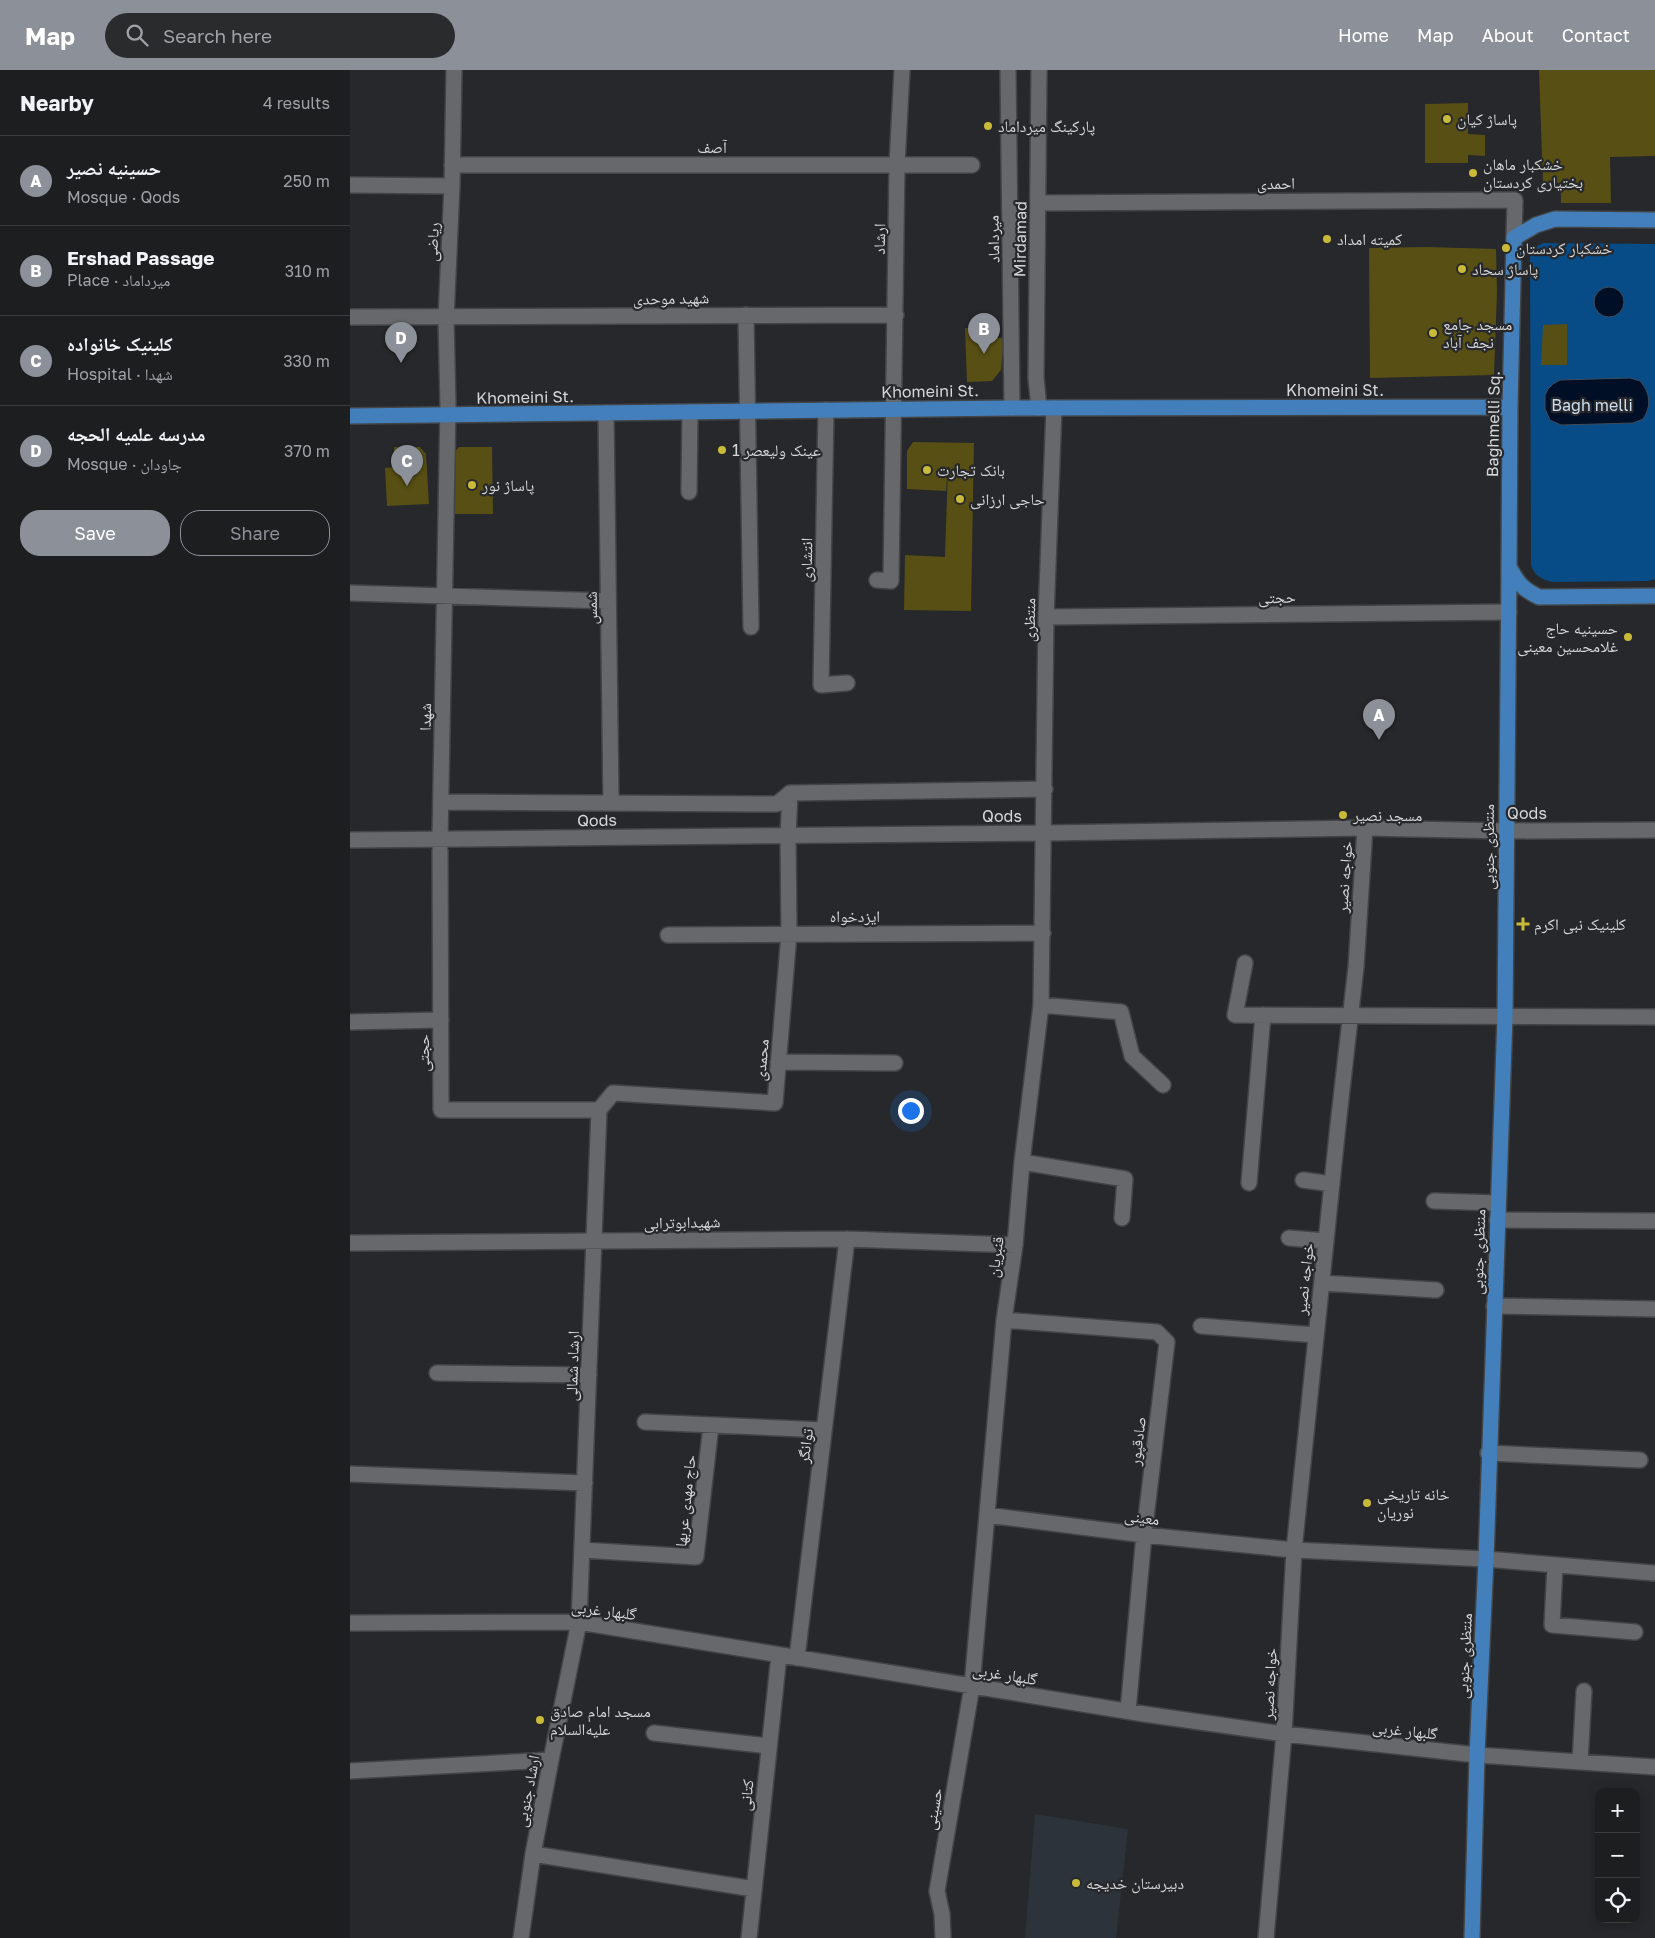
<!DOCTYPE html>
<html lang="en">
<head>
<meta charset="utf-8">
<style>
	:root { --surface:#1d1e20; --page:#2a2b2d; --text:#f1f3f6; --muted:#a0a2a5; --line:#3b3c3e; --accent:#8c9099 }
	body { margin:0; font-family:"Golos Text","Noto Naskh Arabic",sans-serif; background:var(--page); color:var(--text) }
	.controls { position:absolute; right:15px; bottom:15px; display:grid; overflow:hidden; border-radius:10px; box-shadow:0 2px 12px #0003 }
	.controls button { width:45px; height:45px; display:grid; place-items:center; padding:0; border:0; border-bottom:1px solid var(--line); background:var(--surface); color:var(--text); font:25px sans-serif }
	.you { position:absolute; left:560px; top:1040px; width:18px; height:18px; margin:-12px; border:4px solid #fff; border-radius:50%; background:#1a73e8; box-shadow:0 0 0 8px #1a73e833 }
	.badge { display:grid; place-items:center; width:32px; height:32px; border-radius:50%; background:var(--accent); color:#fff; font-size:16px; font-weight:700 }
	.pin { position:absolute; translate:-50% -41px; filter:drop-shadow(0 1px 2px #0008) }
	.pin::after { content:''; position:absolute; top:26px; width:18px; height:15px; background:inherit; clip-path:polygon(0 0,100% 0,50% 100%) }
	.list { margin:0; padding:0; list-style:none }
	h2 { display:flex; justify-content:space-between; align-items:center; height:65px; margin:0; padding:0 20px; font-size:21px }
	h2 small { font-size:16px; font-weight:400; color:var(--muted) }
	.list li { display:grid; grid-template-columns:32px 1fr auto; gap:15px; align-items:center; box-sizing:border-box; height:90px; padding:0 20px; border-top:1px solid var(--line) }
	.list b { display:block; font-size:19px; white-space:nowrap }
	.list p { margin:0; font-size:16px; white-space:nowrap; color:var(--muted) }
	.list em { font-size:16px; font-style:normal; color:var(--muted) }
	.actions { display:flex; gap:10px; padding:15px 20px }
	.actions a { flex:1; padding:11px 0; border:1px solid var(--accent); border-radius:20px; text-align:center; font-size:18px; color:var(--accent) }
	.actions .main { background:var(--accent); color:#fff }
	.icon { flex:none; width:28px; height:28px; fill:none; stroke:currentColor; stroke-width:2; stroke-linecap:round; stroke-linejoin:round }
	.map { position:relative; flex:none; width:1305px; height:1868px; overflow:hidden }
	header { display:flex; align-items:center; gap:30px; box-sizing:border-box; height:70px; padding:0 25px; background:var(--accent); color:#fff }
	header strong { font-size:24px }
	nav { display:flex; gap:28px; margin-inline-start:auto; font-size:18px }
	.search { width:350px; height:45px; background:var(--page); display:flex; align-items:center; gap:12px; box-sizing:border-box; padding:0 18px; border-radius:28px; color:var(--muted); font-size:19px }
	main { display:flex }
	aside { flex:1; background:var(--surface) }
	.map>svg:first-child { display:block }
	.built { fill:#2d333a }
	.green { fill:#074c87 }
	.water { fill:#000f25; stroke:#404b5a }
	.building { fill:#574f14 }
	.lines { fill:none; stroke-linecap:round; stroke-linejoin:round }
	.minor-casing { stroke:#424446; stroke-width:18 }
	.major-casing { stroke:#424446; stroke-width:18 }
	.minor { stroke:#66686b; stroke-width:15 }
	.major { stroke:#437fba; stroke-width:15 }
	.poi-dot { fill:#caba39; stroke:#27282b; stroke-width:2 }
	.labels { text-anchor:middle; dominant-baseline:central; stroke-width:4.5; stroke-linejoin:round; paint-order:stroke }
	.poi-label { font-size:16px; fill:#d5d6d7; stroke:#27282b; text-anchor:start }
	.street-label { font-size:16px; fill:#d5d6d7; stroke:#27282b }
	.park-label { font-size:16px; fill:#cedef1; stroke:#27282b }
</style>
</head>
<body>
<header>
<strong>Map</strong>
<div class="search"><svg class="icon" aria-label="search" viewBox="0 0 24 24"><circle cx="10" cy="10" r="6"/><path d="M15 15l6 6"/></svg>Search here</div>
<nav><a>Home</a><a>Map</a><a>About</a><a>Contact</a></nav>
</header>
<main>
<aside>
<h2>Nearby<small>4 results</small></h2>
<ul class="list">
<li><span class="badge">A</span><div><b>حسینیه نصیر</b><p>Mosque · Qods</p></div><em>250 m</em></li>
<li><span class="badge">B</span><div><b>Ershad Passage</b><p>Place · میرداماد</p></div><em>310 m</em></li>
<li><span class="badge">C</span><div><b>کلینیک خانواده</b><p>Hospital · شهدا</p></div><em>330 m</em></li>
<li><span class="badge">D</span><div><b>مدرسه علمیه الحجه</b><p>Mosque · جاودان</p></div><em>370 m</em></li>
</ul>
<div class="actions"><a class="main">Save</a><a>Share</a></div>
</aside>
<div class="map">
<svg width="1305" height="1868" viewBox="0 0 1305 1868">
	<rect width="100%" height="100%" fill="#27282b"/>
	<path class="built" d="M685 1744 778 1759 766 1868H675Z"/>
	<path class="green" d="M1193 173 1305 174V509L1298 511 1202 512C1191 509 1185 506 1181 495L1180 185 1184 178Z"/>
	<path class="water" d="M1244 232a15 15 0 1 1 30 0a15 15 0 1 1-30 0Z
		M1280 308 1290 311C1300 322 1302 336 1293 349L1283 353 1211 355 1200 350 1195 339V325L1198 319 1203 314 1210 310Z"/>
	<path class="building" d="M1189 0H1305V86L1260 87 1261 133H1211V113L1193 114Z
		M1118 33V64L1135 65V86L1118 85V93H1075V34Z
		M1077 177 1146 179 1147 222 1144 305 1020 308 1019 178Z
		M1217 254V295H1191L1193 255Z
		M615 258H628L629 267 654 268 651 300 642 311 617 312Z
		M563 372 624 373 621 541 554 540 555 485 595 487 598 396 596 421 557 419V381Z
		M44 377H70L76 384 79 434 37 436 35 398 44 397Z
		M109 377H142L143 444H101V386Z"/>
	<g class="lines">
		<defs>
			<path id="minor" d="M104 0 102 116 96 248 98 336 90 769 91 1040H249
				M658 0 662 338
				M102 95H622
				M0 115 102 116
				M688 133 1165 130 1164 168
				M396 245 401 557
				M0 247 546 245
				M689 338 686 308 689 0
				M476 340 471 615 497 613
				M256 343 261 733
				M339 422 340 342
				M527 510 541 511 547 94 552 0
				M0 523 258 531
				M696 547 1159 542
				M91 732 427 734 440 723 695 719
				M0 770 695 763 1015 758 1156 761 1305 760
				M318 865 693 863
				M895 893 885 945 1305 947
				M691 935 771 942 782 986 813 1015
				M0 952 91 950
				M428 992 545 993
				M249 1040 263 1023 425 1033 439 864 438 766 440 723
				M672 1092 775 1109 772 1148
				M953 1110 982 1114
				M899 1113 913 945
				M1084 1131 1148 1133
				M1147 1150 1305 1151
				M939 1168 976 1171
				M0 1173 497 1169 665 1175
				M972 1213 1086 1220
				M1144 1236 1305 1239
				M654 1250 807 1262 817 1272 794 1465 778 1641
				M851 1256 966 1265
				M87 1303 239 1305
				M295 1352 474 1360
				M1138 1383 1290 1390
				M0 1404 235 1413
				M637 1445 794 1465 944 1480 1136 1489 1303 1503
				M232 1480 346 1487 361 1355
				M1205 1496 1202 1555 1285 1562
				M0 1553 229 1552 794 1644 934 1664 1127 1685 1305 1697
				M447 1588 497 1169
				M304 1663 419 1676
				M1230 1692 1234 1621
				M0 1701 201 1690
				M183 1784 404 1819
				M171 1868 183 1784 201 1690 229 1552 249 1040
				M399 1868 429 1585
				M593 1868 592 1844 587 1821 622 1616 654 1250 665 1175 672 1092 691 935 696 547 704 338
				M916 1868 934 1664 944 1480 988 1055 1006 897 1015 758"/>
			<path id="major" d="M1305 150 1205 149 1186 155 1164 168 1160 337 1159 497C1168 513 1172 519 1189 527L1305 526
				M0 346 662 338 1160 337
				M1122 1868 1127 1685 1136 1489 1155 946 1159 497"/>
		</defs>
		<use href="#minor" class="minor-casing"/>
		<use href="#major" class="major-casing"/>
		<use href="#minor" class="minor"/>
		<use href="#major" class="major"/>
	</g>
	<g class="poi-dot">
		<circle cx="1097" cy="49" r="5"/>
		<circle cx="638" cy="56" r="5"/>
		<circle cx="1123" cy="103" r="5"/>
		<circle cx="977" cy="169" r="5"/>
		<circle cx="1156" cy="178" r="5"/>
		<circle cx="1112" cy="199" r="5"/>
		<circle cx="1083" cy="263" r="5"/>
		<circle cx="372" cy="380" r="5"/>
		<circle cx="577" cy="400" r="5"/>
		<circle cx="122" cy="415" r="5"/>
		<circle cx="610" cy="429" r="5"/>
		<circle cx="1278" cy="567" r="5"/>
		<circle cx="993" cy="745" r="5"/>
		<path d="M1170.5 846.5h5v5h5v5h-5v5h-5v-5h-5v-5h5z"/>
		<circle cx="1017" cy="1433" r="5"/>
		<circle cx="190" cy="1650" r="5"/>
		<circle cx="726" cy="1813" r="5"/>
	</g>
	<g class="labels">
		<g class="poi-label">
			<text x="1107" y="49">پاساژ کیان</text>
			<text x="648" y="56">پارکینگ میرداماد</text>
			<text x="1133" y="94">خشکبار ماهان<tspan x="1133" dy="18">بختیاری کردستان</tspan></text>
			<text x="987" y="169">کمیته امداد</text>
			<text x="1166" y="178">خشکبار کردستان</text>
			<text x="1122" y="199">پاساژ سحاد</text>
			<text x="1093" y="254">مسجد جامع<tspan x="1093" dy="18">نجف آباد</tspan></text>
			<text x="382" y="380">عینک ولیعصر 1</text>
			<text x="587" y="400">بانک تجارت</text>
			<text x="132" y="415">پاساژ نور</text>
			<text x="620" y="429">حاجی ارزانی</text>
			<text x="1268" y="558" text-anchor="end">حسینیه حاج<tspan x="1268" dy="18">غلامحسین معینی</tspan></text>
			<text x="1003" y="745">مسجد نصیر</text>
			<text x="1184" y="854">کلینیک نبی اکرم</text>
			<text x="1027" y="1424">خانه تاریخی<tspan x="1027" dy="18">نوریان</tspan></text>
			<text x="200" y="1641">مسجد امام صادق<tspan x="200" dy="18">علیه‌السلام</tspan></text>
			<text x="736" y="1813">دبیرستان خدیجه</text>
		</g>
		<g class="street-label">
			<text x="362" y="77">آصف</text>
			<text transform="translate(926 113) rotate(-1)">احمدی</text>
			<text transform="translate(529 169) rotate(-89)">ارشاد</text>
			<text transform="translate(643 169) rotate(-91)">میرداماد</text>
			<text transform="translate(670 169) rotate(-89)">Mirdamad</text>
			<text transform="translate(82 172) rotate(-87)">ریاضی</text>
			<text transform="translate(321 228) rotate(-1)">شهید موحدی</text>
			<text x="985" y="320">Khomeini St.</text>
			<text transform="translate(580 321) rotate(-1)">Khomeini St.</text>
			<text transform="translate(175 327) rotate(-1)">Khomeini St.</text>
			<text transform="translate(1143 354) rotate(-89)">Baghmelli Sq.</text>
			<text transform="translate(456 490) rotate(-89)">انتشاری</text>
			<text transform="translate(927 527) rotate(-1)">حجتی</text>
			<text transform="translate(241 538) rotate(-91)">شمس</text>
			<text transform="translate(679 550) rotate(-89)">منتظری</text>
			<text transform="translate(75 647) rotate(-89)">شهدا</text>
			<text x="1177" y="743">Qods</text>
			<text x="652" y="746">Qods</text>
			<text transform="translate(247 750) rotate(-1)">Qods</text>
			<text transform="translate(1138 777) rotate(-90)">منتظری جنوبی</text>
			<text transform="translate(994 807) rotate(-86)">خواجه نصیر</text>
			<text x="505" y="846">ایزدخواه</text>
			<text transform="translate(73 983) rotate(-90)">حجتی</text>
			<text transform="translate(411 990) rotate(-85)">محمدی</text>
			<text transform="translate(332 1152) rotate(-1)">شهیدابوترابی</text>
			<text transform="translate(1128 1182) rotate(-88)">منتظری جنوبی</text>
			<text transform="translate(645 1187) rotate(-82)">قنبریان</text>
			<text transform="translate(954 1209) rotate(-84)">خواجه نصیر</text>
			<text transform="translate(222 1296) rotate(-88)">ارشاد شمالی</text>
			<text transform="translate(787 1371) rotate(-83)">صادقپور</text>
			<text transform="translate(455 1376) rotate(-83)">توانگر</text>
			<text transform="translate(335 1431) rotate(-84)">حاج مهدی عربها</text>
			<text transform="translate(792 1447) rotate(7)">معینی</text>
			<text transform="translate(254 1540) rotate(7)">گلبهار غربی</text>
			<text transform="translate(1114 1586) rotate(-87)">منتظری جنوبی</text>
			<text transform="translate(655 1604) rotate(9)">گلبهار غربی</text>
			<text transform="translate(919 1614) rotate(-87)">خواجه نصیر</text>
			<text transform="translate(1055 1660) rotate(6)">گلبهار غربی</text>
			<text transform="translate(177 1721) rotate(-79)">ارشاد جنوبی</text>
			<text transform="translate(396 1725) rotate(-84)">کتانی</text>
			<text transform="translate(583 1739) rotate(-80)">حسینی</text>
		</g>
		<g class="park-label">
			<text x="1242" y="335">Bagh melli</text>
		</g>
	</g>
</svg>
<div class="controls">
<button>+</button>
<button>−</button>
<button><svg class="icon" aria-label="locate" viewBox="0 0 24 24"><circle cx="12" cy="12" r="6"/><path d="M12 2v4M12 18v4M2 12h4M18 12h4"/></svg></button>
</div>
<div class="you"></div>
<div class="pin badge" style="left:1029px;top:670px">A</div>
<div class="pin badge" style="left:634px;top:284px">B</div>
<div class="pin badge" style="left:57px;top:416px">C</div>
<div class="pin badge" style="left:51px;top:293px">D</div>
</div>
</main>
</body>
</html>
